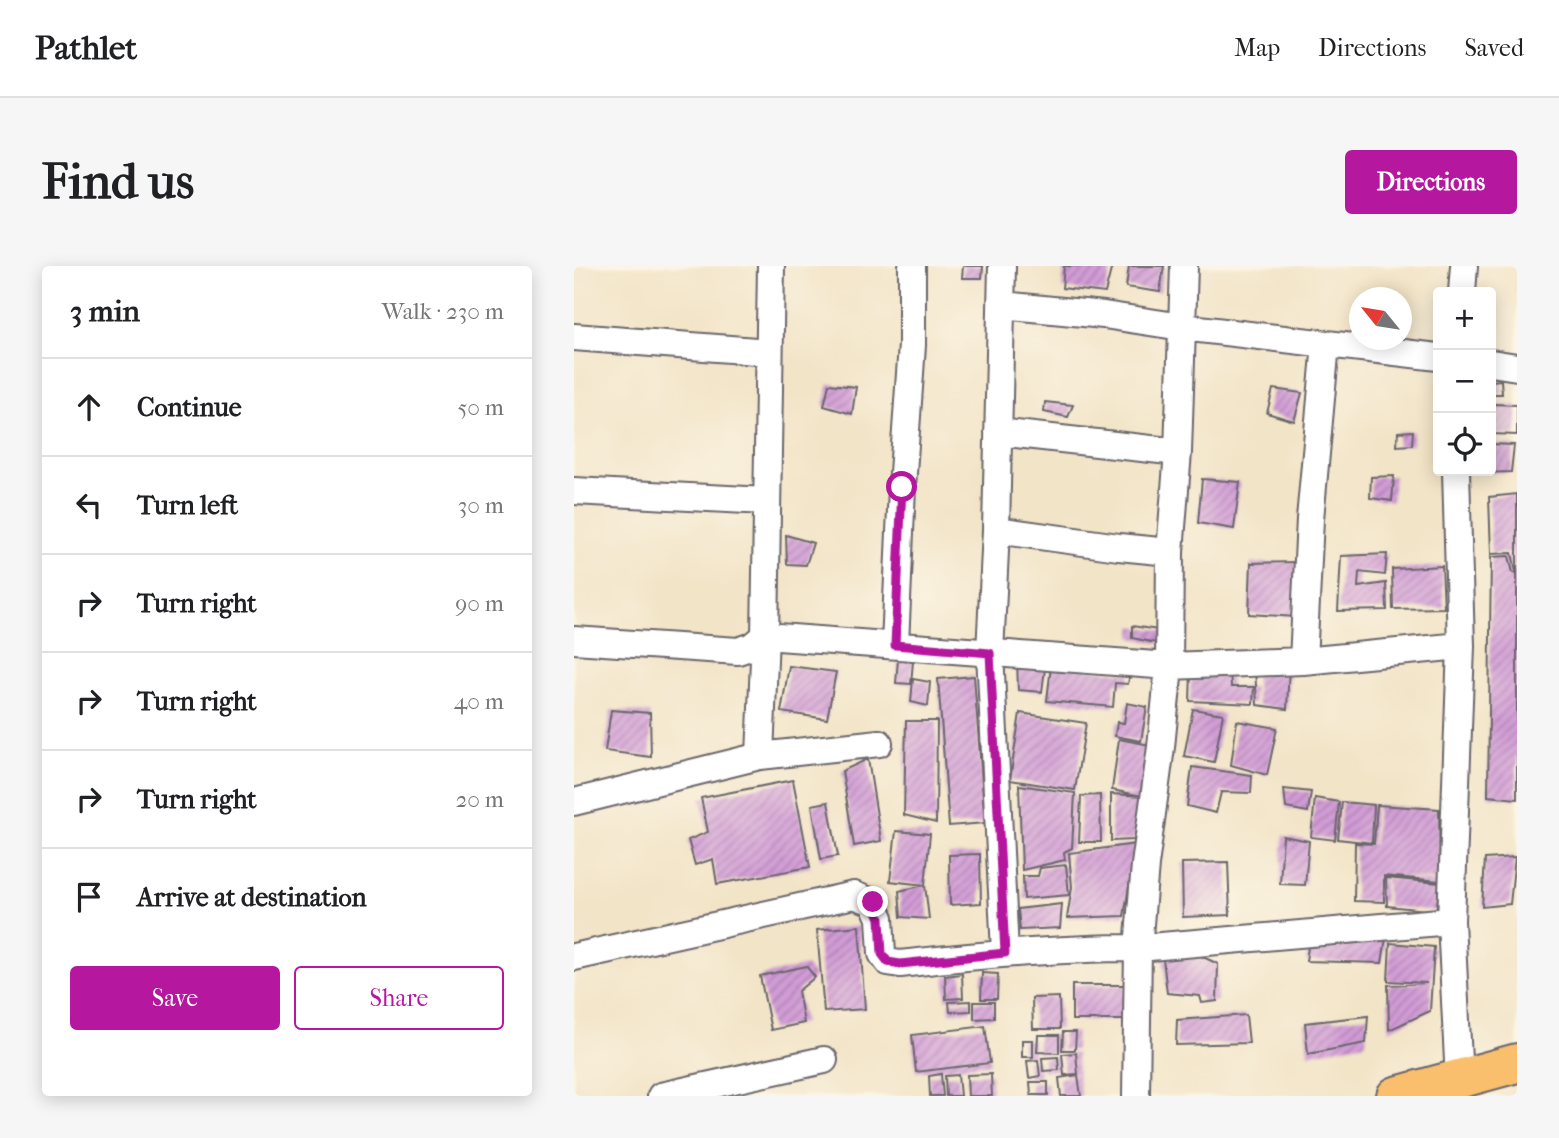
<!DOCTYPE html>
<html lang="en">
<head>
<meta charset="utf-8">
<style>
	:root { --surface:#fff; --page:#f6f6f6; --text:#202124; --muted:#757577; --line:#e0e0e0; --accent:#b5179e }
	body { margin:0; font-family:"IM FELL French Canon",serif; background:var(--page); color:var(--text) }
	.controls { position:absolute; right:21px; top:21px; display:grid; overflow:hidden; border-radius:7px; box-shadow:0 4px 18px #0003 }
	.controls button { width:63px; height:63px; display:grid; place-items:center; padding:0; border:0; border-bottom:2px solid var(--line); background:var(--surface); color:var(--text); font:35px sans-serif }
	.compass { position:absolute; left:775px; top:21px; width:63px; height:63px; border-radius:50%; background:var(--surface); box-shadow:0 4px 18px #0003; rotate:300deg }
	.stop { position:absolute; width:21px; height:21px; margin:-16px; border:5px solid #b5179e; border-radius:50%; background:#fff }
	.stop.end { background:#b5179e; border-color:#fff; box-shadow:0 2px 7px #0008 }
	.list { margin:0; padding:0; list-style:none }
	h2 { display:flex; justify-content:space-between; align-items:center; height:91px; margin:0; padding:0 28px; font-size:30px }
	h2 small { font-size:23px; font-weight:400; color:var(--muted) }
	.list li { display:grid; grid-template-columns:46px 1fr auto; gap:21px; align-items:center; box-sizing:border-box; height:98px; padding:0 28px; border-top:2px solid var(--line) }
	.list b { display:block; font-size:26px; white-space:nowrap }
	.list em { font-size:23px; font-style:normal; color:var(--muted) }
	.actions { display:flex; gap:14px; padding:21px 28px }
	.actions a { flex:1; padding:16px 0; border:2px solid var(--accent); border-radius:7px; text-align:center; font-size:24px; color:var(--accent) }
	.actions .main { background:var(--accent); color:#fff }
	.icon { flex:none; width:38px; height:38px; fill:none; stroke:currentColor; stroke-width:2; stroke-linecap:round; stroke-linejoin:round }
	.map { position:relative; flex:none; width:943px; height:830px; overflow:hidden; border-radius:7px }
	header { display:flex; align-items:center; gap:42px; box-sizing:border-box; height:98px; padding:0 35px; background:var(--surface); border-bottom:2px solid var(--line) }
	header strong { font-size:33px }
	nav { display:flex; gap:38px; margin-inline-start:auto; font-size:24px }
	.intro { display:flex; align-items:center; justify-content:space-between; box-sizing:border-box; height:168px; padding:0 42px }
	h1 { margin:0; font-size:49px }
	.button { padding:18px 32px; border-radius:7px; background:var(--accent); color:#fff; font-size:24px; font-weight:700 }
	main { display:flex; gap:42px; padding:0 42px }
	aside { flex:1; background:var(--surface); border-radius:7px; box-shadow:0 4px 18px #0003 }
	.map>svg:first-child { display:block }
	.building { fill:url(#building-hatch) }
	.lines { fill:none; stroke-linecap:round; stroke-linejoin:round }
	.street-casing { stroke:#6b666c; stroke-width:30 }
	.highway-casing { stroke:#6b666c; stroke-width:42 }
	.street { stroke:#fff; stroke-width:26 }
	.highway { stroke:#f9bf6d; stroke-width:38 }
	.route { stroke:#b5179e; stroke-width:9 }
</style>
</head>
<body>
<header>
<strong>Pathlet</strong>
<nav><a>Map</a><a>Directions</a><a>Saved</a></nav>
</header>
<div class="intro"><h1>Find us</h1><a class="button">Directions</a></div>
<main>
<aside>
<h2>3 min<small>Walk · 230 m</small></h2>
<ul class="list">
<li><svg class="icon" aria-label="ahead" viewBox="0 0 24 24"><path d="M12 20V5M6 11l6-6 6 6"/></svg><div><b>Continue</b></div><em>50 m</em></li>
<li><svg class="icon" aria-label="left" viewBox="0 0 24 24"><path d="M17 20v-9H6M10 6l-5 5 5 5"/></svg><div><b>Turn left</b></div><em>30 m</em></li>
<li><svg class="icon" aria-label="right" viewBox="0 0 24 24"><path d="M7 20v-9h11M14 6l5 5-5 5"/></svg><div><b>Turn right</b></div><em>90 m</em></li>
<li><svg class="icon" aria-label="right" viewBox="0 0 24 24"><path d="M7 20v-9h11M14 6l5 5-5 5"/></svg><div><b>Turn right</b></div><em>40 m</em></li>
<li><svg class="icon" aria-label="right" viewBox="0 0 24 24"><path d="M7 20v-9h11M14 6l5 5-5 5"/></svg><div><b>Turn right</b></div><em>20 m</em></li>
<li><svg class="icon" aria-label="arrive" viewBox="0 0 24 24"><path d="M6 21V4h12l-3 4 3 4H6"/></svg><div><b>Arrive at destination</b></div></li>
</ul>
<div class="actions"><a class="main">Save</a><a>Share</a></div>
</aside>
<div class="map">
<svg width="943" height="830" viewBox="0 0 943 830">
	<defs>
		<pattern id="building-hatch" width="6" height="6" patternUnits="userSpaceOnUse" patternTransform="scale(1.75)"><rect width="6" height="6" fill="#d29cd6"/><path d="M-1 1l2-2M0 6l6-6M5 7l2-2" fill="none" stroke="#aa7faf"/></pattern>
	</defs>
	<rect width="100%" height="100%" fill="#fcf5e5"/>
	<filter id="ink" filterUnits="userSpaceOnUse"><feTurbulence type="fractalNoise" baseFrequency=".0143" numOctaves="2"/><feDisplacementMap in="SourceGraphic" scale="14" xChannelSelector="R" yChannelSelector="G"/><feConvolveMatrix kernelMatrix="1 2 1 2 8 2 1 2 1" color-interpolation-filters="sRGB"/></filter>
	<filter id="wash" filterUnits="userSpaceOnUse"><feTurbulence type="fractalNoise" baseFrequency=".00686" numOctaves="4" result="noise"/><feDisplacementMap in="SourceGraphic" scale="28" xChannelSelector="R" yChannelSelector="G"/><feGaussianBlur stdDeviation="1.57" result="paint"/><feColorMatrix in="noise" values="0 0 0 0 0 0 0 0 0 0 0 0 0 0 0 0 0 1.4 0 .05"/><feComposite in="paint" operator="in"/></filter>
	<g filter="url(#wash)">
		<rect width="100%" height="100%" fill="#f2e4c7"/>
		<g id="blocks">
			<path class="building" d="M389 0H409L408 12H388Z
				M490 0H538L531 27 488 22Z
				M555 0H590L586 26 552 21Z
				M927 114 928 128H917V115Z
				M255 118 282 121 278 148 250 140Z
				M699 123 728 127 720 155 693 147Z
				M471 136 499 139 494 151 470 146Z
				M919 138 943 139V169L918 168Z
				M839 165 838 179 823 180 824 166Z
				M917 178 940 179 937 206 908 207V205H917Z
				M820 210 818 235 796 232 797 211Z
				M628 213 666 216 660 263 624 257Z
				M943 228V306H942L938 287 917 288 915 231Z
				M212 269 239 277 232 299 213 298Z
				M813 288 811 309 785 306 784 321 812 317 813 344 764 345 767 290Z
				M935 290 939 307H943V533L914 530 917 291Z
				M723 296 722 351 675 348 677 297Z
				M868 300 870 342 819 343 818 303Z
				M558 360 591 365 587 378 558 372Z
				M325 382 340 384 337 418 322 417Z
				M443 393 472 395 468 426 444 424Z
				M715 399 713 443 683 439 681 401Z
				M215 400 262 406 253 453 207 446Z
				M477 400 556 407 554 418 541 417 539 441 473 435Z
				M656 402 657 421H680L679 438 616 435 617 405Z
				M400 410 411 557 375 560 364 413Z
				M339 413 356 416 354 440 337 436Z
				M553 437 573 441 567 475 541 470 543 456 550 457Z
				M619 443 649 448 640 496 610 490Z
				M37 444 76 447 77 491 31 485Z
				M446 447 512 457 501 524 436 514Z
				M332 455H363L362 557 330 549Z
				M663 455 703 462 693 509 657 499Z
				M545 473 576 479 568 530 538 524Z
				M294 493 307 575 280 580 268 505Z
				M618 501 678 509 677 527 647 526 642 547 613 540Z
				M219 514 236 601 143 618 139 593 121 599 114 574 134 566 127 532Z
				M445 519 501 527 498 582 490 586 491 594 448 604Z
				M710 523 737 526 734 546 712 542Z
				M537 528 568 530 560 574 537 575Z
				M526 529 527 576H505L507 530Z
				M741 532 765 536 761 574 737 571Z
				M254 536 264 590 247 593 238 539Z
				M768 536 800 539 798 577 764 573Z
				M803 539 865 543 866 615 810 610V636L780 635 781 577 800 578Z
				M322 565 356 568 351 619 355 653 327 651 325 625 351 619 316 615Z
				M709 570 735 575 731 619 706 618Z
				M562 578 550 650 493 652 498 621 495 587Z
				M406 588 407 637 376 639 375 589Z
				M941 591 936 638 908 641 911 593Z
				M654 596 656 649 609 651 608 597Z
				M492 599 495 629 450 633 449 610H464L466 602Z
				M812 612 866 617 862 645 813 640Z
				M488 638 486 662 446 664 444 643Z
				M285 660 291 743 250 746 243 664Z
				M813 665 808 697 732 695 736 667Z
				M816 677 860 681 856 745 815 764 814 719 853 717 814 715Z
				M608 681 644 698 643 735 628 737 626 730 593 727 589 692Z
				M232 700 241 711 224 725 230 757 197 764 186 710Z
				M408 707 424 708 423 733H407Z
				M388 708 389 732 372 733 371 710Z
				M498 719H551V754H498Z
				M485 731 486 763H459L458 732Z
				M397 735V745L376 746 375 736Z
				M400 736H420V752L400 753Z
				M672 749 675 777 602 779 603 754Z
				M794 750 792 777 734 788 731 757Z
				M411 760 416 797 342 806 338 769Z
				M489 766H502L501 784H488Z
				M464 769H485V787L463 786Z
				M448 774H459V791H448Z
				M502 787 504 808 490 809 488 788Z
				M484 791 485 804 469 805 468 792Z
				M464 794 466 810 455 812 453 795Z
				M367 808 369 830H356L355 810Z
				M417 808 418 830H394L393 809Z
				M384 809 386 830H372L371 810Z
				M504 809 507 830H487L485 812Z
				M456 816H474V829H457Z"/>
		</g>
	</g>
	<g filter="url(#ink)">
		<use href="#blocks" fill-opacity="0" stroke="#6b666c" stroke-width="2"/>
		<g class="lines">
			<defs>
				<path id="street" d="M428 0 422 264 416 387 431 686
					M888 26 890 0
					M428 39 530 49 608 61 864 91
					M0 71 195 86
					M917 97 943 101
					M424 166 604 186
					M882 205 887 380 877 655 885 815
					M0 225 192 235
					M422 264 545 281 596 286
					M0 374 164 385 179 380 191 370 595 400 729 395 887 380
					M321 379 328 221 338 79V0
					M729 395 736 253 752 78
					M186 490 191 370 197 0
					M0 536 186 490 305 477
					M0 691 280 629 299 636 306 652 308 688 314 696 326 698C406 689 484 682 564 682L877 655
					M87 830 250 794
					M562 830 564 682 571 599 587 481 595 400 596 286 604 186 610 0"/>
				<path id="highway" d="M822 830 943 797"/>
			</defs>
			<use href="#street" class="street-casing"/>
			<use href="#highway" class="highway-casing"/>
			<use href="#street" class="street"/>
			<use href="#highway" class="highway"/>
		</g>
	</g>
	<g class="lines" filter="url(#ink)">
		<path class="route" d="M299 636 306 652 308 688 314 696 326 698 431 687 416 387 321 379 328 221"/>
	</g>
</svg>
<div class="controls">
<button>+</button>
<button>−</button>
<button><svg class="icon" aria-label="locate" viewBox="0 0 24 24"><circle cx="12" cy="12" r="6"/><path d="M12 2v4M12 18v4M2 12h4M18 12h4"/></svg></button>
</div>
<svg class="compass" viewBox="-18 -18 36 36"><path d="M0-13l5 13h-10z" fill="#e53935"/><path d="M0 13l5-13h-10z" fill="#757577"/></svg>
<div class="stop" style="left:328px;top:221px"></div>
<div class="stop end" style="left:299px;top:636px"></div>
</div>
</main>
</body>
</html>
